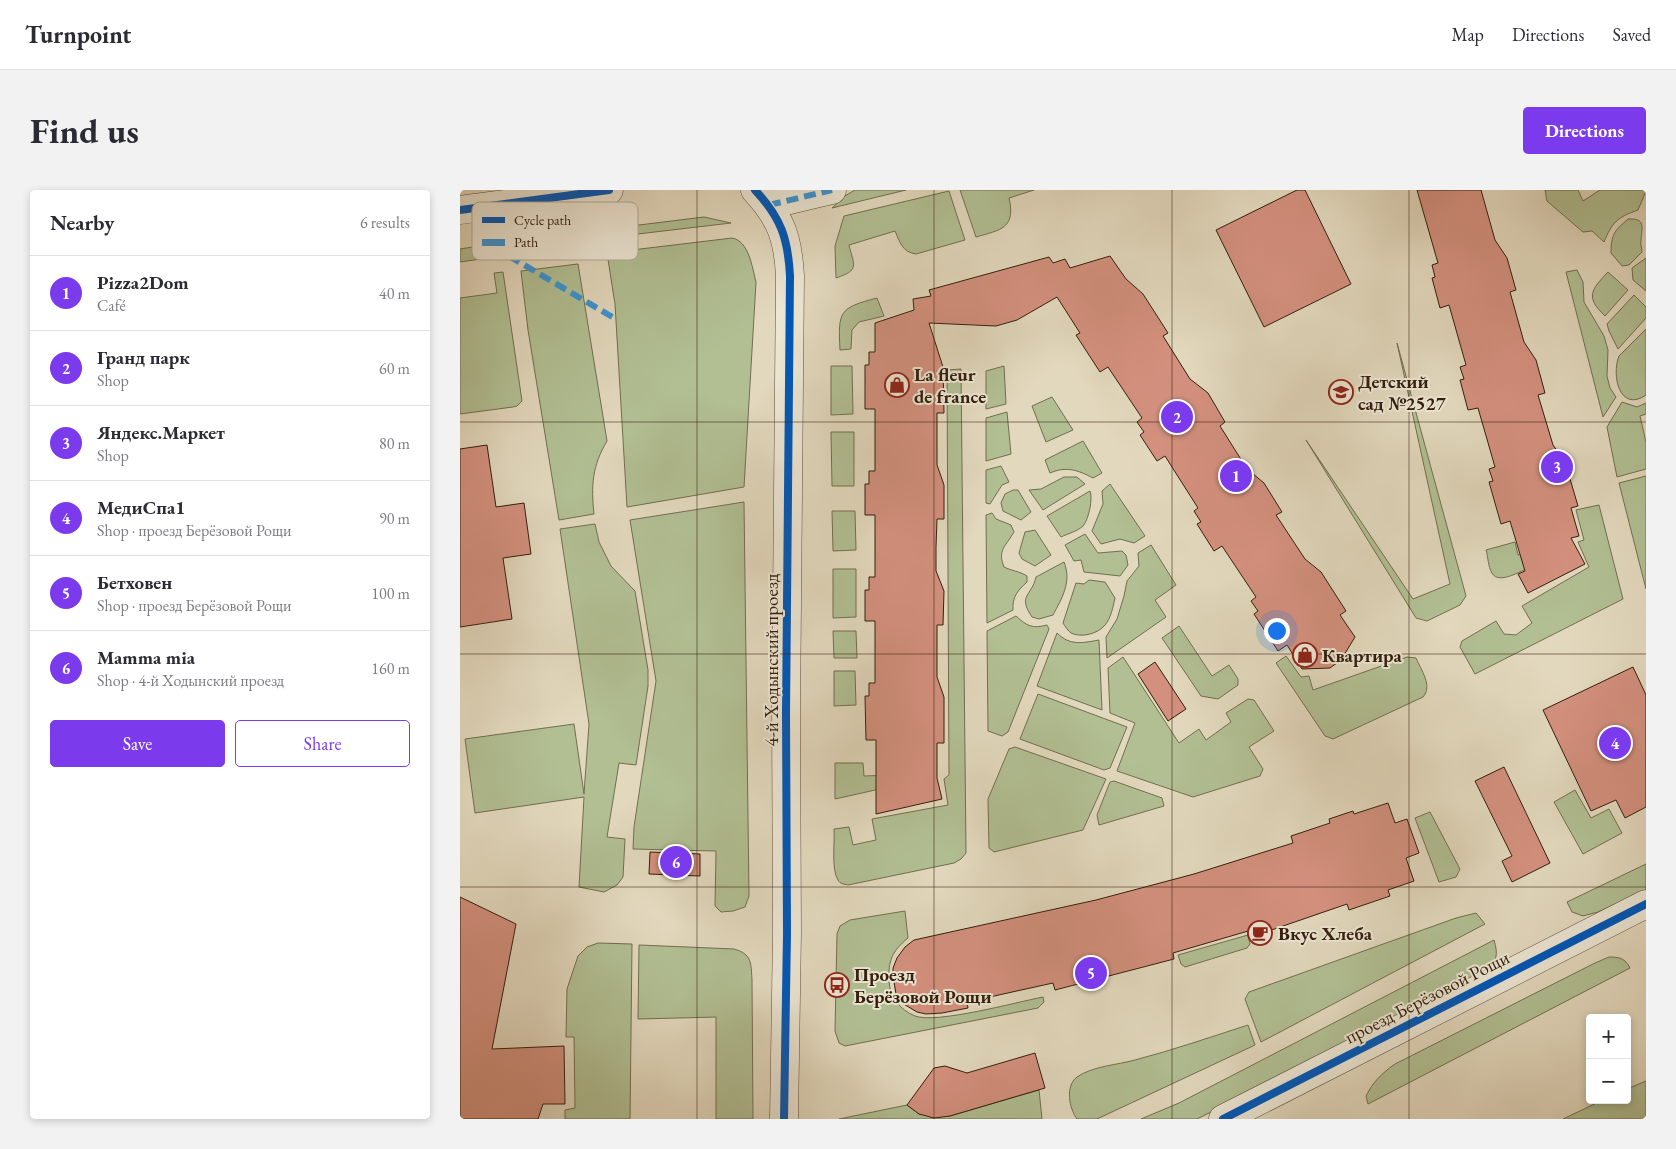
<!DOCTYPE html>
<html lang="en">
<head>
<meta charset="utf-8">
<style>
	:root { --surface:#fff; --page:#f2f2f3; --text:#2b2b33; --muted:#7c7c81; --line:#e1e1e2; --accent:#7c3aed }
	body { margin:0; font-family:"EB Garamond",serif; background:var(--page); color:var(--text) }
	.controls { position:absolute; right:15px; bottom:15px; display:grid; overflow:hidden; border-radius:5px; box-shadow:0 2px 8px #0003 }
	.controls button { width:45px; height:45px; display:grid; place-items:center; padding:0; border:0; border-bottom:1px solid var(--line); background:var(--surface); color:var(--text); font:25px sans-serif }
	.you { position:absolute; left:816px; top:440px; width:18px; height:18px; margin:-12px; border:4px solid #fff; border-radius:50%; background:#1a73e8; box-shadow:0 0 0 8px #1a73e833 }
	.badge { display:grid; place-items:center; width:32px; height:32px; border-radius:50%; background:var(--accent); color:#fff; font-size:16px; font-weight:700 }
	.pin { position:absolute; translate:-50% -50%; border:2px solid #fff; box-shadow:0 1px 5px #0006 }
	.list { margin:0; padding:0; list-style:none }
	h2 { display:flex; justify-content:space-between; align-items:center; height:65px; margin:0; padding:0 20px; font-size:21px }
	h2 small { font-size:16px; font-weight:400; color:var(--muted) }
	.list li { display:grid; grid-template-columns:32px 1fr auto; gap:15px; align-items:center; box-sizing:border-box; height:75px; padding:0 20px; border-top:1px solid var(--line) }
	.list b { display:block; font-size:19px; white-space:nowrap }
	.list p { margin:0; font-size:16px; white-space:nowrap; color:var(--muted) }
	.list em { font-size:16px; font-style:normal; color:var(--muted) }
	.actions { display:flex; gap:10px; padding:15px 20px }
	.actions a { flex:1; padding:11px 0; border:1px solid var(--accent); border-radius:5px; text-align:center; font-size:18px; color:var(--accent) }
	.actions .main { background:var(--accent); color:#fff }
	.map { position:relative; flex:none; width:1186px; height:929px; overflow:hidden; border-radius:5px }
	header { display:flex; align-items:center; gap:30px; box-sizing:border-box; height:70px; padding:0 25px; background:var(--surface); border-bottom:1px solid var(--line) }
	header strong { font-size:24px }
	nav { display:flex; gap:28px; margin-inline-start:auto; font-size:18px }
	.intro { display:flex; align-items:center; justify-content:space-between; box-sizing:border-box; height:120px; padding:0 30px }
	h1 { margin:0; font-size:35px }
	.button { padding:12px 22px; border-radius:5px; background:var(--accent); color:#fff; font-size:18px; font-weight:700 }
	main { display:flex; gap:30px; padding:0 30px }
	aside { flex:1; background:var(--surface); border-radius:5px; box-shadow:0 2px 8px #0003 }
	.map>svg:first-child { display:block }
	.green { fill:#b1bf93; stroke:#726e50 }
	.building { fill:#d3907e; stroke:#331e0c }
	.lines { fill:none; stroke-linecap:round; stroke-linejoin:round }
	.minor-casing { stroke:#5f4c38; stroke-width:29 }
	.minor { stroke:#ece6d4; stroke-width:28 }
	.quiet { stroke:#3d94d2; stroke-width:6; stroke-dasharray:12 6; stroke-linecap:butt }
	.cycleway-casing { stroke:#ece6d4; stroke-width:11 }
	.cycleway { stroke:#0057b8; stroke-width:8 }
	.grid { fill:none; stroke:#331e0c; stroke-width:1; stroke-opacity:0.55 }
	.labels { text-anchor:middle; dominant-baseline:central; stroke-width:4; stroke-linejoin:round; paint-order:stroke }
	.poi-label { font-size:19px; font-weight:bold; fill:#331e0c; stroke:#ece6d4; text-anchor:start }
	.street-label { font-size:19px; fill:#331e0c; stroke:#ece6d4 }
	.key { fill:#ece6d4; stroke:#b4aa98; stroke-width:1 }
	.key-label { font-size:14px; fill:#331e0c }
</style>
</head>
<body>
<header>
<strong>Turnpoint</strong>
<nav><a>Map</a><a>Directions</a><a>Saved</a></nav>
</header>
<div class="intro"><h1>Find us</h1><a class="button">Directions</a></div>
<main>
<aside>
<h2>Nearby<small>6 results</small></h2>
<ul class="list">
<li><span class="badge">1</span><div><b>Pizza2Dom</b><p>Café</p></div><em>40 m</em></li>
<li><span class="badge">2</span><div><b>Гранд парк</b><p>Shop</p></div><em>60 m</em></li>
<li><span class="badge">3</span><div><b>Яндекс.Маркет</b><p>Shop</p></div><em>80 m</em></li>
<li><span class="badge">4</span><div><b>МедиСпа1</b><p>Shop · проезд Берёзовой Рощи</p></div><em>90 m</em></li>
<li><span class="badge">5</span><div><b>Бетховен</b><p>Shop · проезд Берёзовой Рощи</p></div><em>100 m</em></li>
<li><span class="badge">6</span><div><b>Mamma mia</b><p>Shop · 4-й Ходынский проезд</p></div><em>160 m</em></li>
</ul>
<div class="actions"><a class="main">Save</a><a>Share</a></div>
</aside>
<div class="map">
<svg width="1186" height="929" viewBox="0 0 1186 929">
	<rect width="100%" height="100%" fill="#e2d8bd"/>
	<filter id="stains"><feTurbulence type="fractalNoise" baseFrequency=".004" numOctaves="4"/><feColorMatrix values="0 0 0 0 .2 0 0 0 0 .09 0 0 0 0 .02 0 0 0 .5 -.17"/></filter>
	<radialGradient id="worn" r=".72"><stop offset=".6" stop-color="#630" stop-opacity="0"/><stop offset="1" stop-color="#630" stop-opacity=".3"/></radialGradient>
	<path class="green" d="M395 0H446L372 18 385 6Z
		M500 0H574L549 8C556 38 541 40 516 47Z
		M1085 0H1118L1123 11 1140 0H1186V1L1178 20C1158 27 1152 32 1144 52L1132 41 1123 42 1087 11Z
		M489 1 505 50 456 64C442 62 440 52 435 41L389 55C394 76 400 80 376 88L375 56 384 26Z
		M244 27 271 33 59 58 57 50Z
		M1168 29C1186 28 1182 37 1181 50 1180 54 1182 58 1182 62L1169 75 1162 76 1151 63C1151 45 1154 41 1168 29Z
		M272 48C289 51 292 77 296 92L284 297 167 317 155 114 147 63Z
		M32 54 35 67 0 72V59Z
		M1186 68V101L1173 90 1172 78Z
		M118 74 147 251C132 276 131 296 134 324L99 330 68 140 61 81Z
		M1117 80 1123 92 1124 112 1144 146 1148 160 1147 186 1150 198 1156 207 1143 227 1106 82Z
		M43 82 62 211 57 216 53 217 0 224V108L37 103 34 83Z
		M1148 82 1168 100 1145 126C1125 107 1131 100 1148 82Z
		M1174 105 1186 117V128L1158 159 1149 141 1147 134Z
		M417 108 424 126 399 132 392 140 391 159 380 160C378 121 379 118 417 108Z
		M1186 139V205C1160 223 1151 186 1159 166Z
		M937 153 1006 406 1000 415 967 431 956 428 846 250 953 409 990 394Z
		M371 176H392L393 224 371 225Z
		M544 176 546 214 526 219V181Z
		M501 179 506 663 501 669 494 673 388 695C384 694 380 694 378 690 371 679 375 652 374 639L389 637 393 655 416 650 412 629 488 615 484 589 489 585 487 180Z
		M592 207 613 240 586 252 572 216Z
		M1162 212 1177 217 1186 213V224L1180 226 1186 252V279L1157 287 1147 237Z
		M547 222 551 264 526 271V228Z
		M371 242H394V296H372Z
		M623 251 642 283 633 288C618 280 606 276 590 283L585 270Z
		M541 276 549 292 542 295 530 314 526 313V280Z
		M1186 286V399L1159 293Z
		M604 287H617L625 294 583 320 569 300 581 299Z
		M650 294 685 346 674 353 660 349 641 354 632 341 643 314 642 301Z
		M553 300H558L571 322 561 330 543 321 541 313 545 304Z
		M630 301C633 308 629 329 623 336 618 341 607 344 601 347L587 326Z
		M284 312 289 706 285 717 273 721 261 722 255 716 256 661 173 659 174 637 196 491 170 330Z
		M1139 315 1163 409 1015 484 1000 457 1002 451 1036 431 1044 444 1056 445 1072 433 1062 416 1129 377 1118 352 1124 350 1116 320Z
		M372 321H395L396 360 373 361Z
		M532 323 536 329 551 335 554 342C546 356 537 360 544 377 552 381 559 381 567 386V392C558 400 552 407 553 420L527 433 526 325Z
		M135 334 139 352 151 376 175 401 188 480V496L176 575 159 573 147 647 165 649 163 687 157 695 144 702 119 697 124 607 15 623 5 549 114 534 124 604 129 534 100 339Z
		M575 340 591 365 575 376 562 369 559 363 565 342Z
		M625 344 638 363 662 361 666 365 668 375 660 386 624 382 621 370 614 371 605 355Z
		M1055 352 1058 365 1076 361 1074 375C1064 379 1039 396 1032 383 1028 377 1028 366 1026 360Z
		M691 355 716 395 695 410 706 427 647 468 646 447 657 429 664 406 667 391 679 376 678 363Z
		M604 372C612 392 602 408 593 425L579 429 572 427C557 405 572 406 576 387Z
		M373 379H396V427L373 428Z
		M629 390 645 392 655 408C653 417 651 428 645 435 638 444 621 448 611 443 608 441 605 436 603 433L616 393 624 394Z
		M556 426C567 436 572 439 587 435L589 439 548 542 542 546 528 541 527 441Z
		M719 436 752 486 769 475 778 489V495L758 509 741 506 702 448Z
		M373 441H396L397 468H374Z
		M597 443C610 456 622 453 639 450L642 520 577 496Z
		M826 466 841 487 849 486 853 500 947 467 956 468C961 480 973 496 963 507L873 549 865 546 816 473Z
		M663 467 719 553 739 539 746 550 771 532 766 523 788 509 794 510 814 541 789 557 803 579 800 586 733 607 657 581 675 533 650 523 648 478Z
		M374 481H395L396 515 374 516Z
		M578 504 667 537 650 578 644 580 560 549Z
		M555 557 646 589 623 640 534 662 529 658 528 609 549 559Z
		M375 573H403L404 586 432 585 433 596 375 609Z
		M654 591 702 608 704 616 639 635 637 625 650 592Z
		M1115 600 1131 628 1149 619 1162 643 1123 664 1094 612Z
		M970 622 1000 679 996 687 979 692 955 628Z
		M1186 674V700L1138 722 1123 726 1112 722 1107 712Z
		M445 721 448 748C432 761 428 771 429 791 430 807 440 820 455 826 477 834 557 812 583 807L584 812 578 818 385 856 379 853 375 841 377 744 380 736 390 730Z
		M1016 723 1025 734 801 852 785 809 789 802 996 728Z
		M788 745 790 754 787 758 725 777 721 774 718 765Z
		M1034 750C1039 767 1036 771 1025 784L737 929H681L719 913Z
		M138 753 172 754 170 929H105V920L115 918 114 847H106L107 799 118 766 127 757Z
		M179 755 274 759C292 764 291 773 292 790L293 929H256V827L178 829Z
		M1149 767C1159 767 1165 768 1170 778L908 914 906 906C913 892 922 883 935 874L1135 773Z
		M788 835 795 855 637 929H617C609 918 605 896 617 887 633 876 657 875 675 870 713 860 751 847 788 835Z
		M1186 891V929H1103L1143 910H1167V899Z
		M579 900 582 929H379L447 915 459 924 490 926Z"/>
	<path class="building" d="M837 0H845L891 94 804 137 756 40Z
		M957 0H1021L1035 50 1047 68 1056 100 1050 102 1064 152 1076 170 1085 203 1078 205 1093 255 1105 272 1118 316 1111 318 1119 346 1111 348 1125 374 1068 403 1058 384 1065 381 1050 331 1041 334 1029 292 1033 291 1029 279 1035 277 1018 218 1008 220 1000 190 1004 189 1000 177 1006 175 989 115 980 118 972 88 975 87 972 75 978 73Z
		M650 66 666 89 683 104 708 143 703 146 730 189 748 203 765 232 760 236 787 279 804 293 822 322 816 325 845 369 861 382 886 421 880 425 895 447 881 470 870 478 842 479 827 455 818 461 794 424 798 421 791 411 796 407 762 356 754 361 737 334 741 332 734 321 738 318 705 266 697 271 680 245 684 242 677 232 682 228 648 177 640 182 616 145 620 143 597 107 557 130 536 136 469 133 483 177 484 223H477V275L484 295V329H477L476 357V381L484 401 483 435H477V487L484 507V553H477V588L482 609 416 624V550H406L405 506H409V493H415V431H405V400H409V387H415V325H405V294H409V281H415V219H405V175H409V162H415V133L454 120 453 109 471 106 469 100 589 67 593 73 605 69 610 78Z
		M27 255 36 317 64 313 71 364 43 368 52 429 0 437V259Z
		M695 472 726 519 708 531 678 484Z
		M1173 477 1186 505V617L1165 628 1156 610 1131 621 1083 520Z
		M1044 577 1090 673 1052 692 1042 671 1052 666 1015 591Z
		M928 613 935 633 947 629 959 663 946 668 954 691 928 700 930 706 889 720 887 714 797 745 795 739 713 763 714 769 595 800 593 793 507 812 508 818 482 823 466 824 457 822 442 813 436 804 433 786V778L437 768 445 757 454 750 636 710 734 684 833 653 831 646 870 633 869 629 893 621 894 624Z
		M190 662 240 664V686L189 684Z
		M0 707 56 734 32 859 104 856 105 914H83L78 929H0Z
		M575 863 585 898 490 926 474 928 459 924 447 915 474 878 485 876 507 883Z"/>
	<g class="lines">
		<defs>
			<path id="minor" d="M295 0C321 28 328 48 330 86L326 522 327 743 324 929
				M309 15 372 0
				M0 20 149 0
				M763 929 1186 714"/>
		</defs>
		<use href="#minor" class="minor-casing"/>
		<use href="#minor" class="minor"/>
		<path class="quiet" d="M309 15 372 0
			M49 66 154 128"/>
		<defs>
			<path id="cycleway" d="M295 0C321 28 328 48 330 86L326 522 327 743 324 929
				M0 20 149 0
				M763 929 1186 714"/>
		</defs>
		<use href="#cycleway" class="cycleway-casing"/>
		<use href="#cycleway" class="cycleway"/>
	</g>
	<path class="grid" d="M237 0V929M474 0V929M712 0V929M949 0V929M0 232H1186M0 464H1186M0 697H1186"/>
	<defs>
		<symbol id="shop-ring" viewBox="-11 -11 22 22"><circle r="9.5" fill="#ece6d4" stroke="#8f2418" stroke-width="1.5"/><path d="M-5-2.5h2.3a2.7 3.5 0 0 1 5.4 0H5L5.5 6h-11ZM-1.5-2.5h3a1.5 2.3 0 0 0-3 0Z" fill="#8f2418"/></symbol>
		<symbol id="school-ring" viewBox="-11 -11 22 22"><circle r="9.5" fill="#ece6d4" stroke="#8f2418" stroke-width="1.5"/><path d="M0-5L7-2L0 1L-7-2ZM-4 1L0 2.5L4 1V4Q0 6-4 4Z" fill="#8f2418"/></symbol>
		<symbol id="cafe-ring" viewBox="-11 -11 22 22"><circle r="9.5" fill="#ece6d4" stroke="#8f2418" stroke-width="1.5"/><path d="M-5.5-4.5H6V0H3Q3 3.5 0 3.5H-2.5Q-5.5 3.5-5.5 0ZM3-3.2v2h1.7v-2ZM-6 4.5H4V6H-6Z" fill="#8f2418"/></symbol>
		<symbol id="bus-ring" viewBox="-11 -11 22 22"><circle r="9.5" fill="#ece6d4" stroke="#8f2418" stroke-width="1.5"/><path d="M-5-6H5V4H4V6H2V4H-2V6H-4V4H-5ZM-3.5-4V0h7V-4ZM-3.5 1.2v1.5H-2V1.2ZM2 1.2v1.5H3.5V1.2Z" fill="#8f2418"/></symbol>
	</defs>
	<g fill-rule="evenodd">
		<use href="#shop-ring" x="423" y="181" width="28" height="28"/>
		<use href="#school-ring" x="867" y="188" width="28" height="28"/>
		<use href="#shop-ring" x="831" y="451" width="28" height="28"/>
		<use href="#cafe-ring" x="786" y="729" width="28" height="28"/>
		<use href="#bus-ring" x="363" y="781" width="28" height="28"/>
	</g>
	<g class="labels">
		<g class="poi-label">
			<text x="454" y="184">La fleur<tspan x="454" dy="22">de france</tspan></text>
			<text x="898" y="191">Детский<tspan x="898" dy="22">сад №2527</tspan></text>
			<text x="862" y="465">Квартира</text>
			<text x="818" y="743">Вкус Хлеба</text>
			<text x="394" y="784">Проезд<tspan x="394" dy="22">Берёзовой Рощи</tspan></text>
		</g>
		<g class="street-label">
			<text transform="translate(311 470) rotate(-90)">4-й Ходынский проезд</text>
			<text transform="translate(967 807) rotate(-27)">проезд Берёзовой Рощи</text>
		</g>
	</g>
	<rect x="12" y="12" width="166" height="58" rx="8" class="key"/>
	<rect x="22" y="27" width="23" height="6" fill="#0057b8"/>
	<rect x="22" y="49" width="23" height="7" fill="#3d94d2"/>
	<g class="key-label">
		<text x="54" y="35">Cycle path</text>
		<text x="54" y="57">Path</text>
	</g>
	<rect width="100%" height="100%" filter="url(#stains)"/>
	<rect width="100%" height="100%" fill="url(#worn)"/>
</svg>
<div class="controls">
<button>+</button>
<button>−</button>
</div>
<div class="you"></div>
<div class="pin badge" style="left:776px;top:286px">1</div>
<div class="pin badge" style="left:717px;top:227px">2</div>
<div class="pin badge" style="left:1097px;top:277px">3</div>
<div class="pin badge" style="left:1155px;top:553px">4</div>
<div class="pin badge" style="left:631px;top:783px">5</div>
<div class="pin badge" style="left:216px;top:672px">6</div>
</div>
</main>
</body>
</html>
